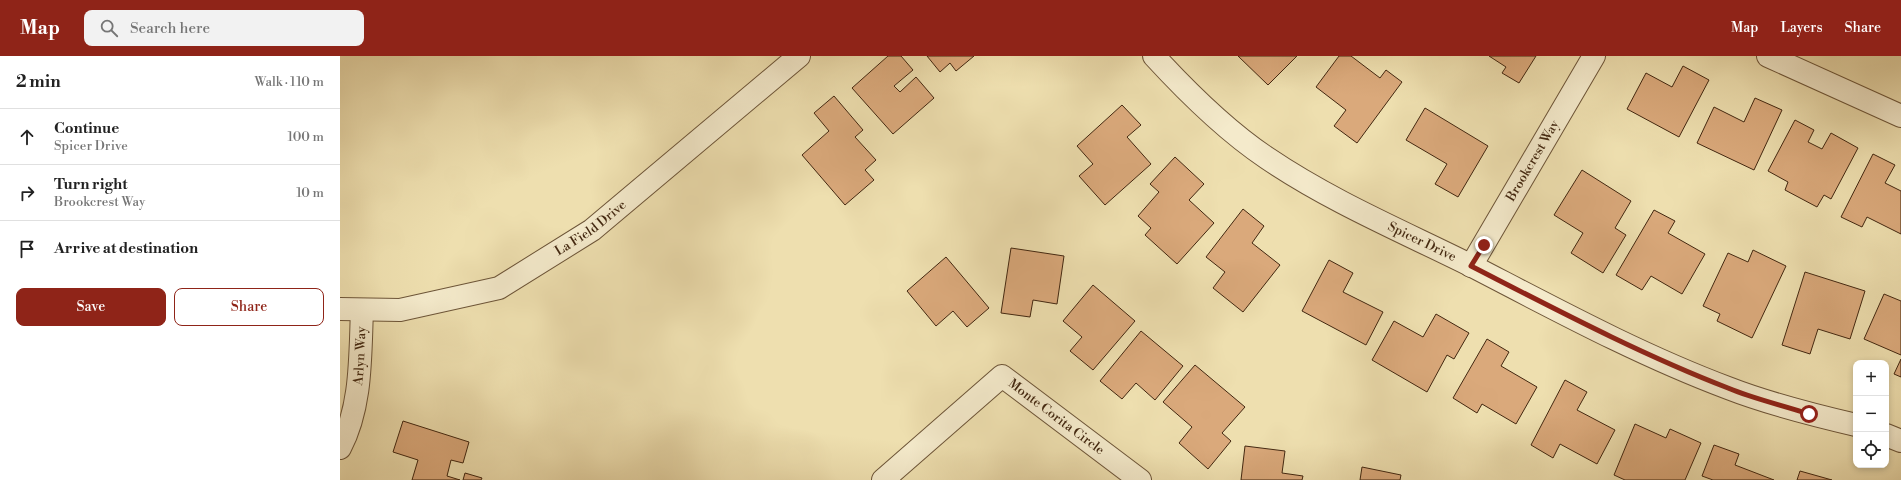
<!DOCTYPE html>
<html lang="en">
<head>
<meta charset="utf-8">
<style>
	:root { --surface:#fff; --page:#f2f2f2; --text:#222; --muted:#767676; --line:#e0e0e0; --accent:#8f2418 }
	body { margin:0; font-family:"Libre Bodoni",serif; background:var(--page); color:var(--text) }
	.controls { position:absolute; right:12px; bottom:12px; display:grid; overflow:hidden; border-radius:8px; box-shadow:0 2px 6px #0003 }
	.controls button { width:36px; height:36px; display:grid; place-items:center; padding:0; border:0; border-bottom:1px solid var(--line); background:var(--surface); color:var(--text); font:20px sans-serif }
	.stop { position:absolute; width:12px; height:12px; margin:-9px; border:3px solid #8f2418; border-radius:50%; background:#fff }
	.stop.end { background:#8f2418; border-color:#fff; box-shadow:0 1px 4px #0008 }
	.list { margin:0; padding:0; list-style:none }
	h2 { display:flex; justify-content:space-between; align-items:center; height:52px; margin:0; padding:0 16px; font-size:17px }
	h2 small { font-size:13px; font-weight:400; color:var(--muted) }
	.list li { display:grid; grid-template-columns:26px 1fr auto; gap:12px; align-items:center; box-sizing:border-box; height:56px; padding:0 16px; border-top:1px solid var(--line) }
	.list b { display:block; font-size:15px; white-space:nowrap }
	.list p { margin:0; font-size:13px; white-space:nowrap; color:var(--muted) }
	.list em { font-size:13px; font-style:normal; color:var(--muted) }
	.actions { display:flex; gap:8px; padding:12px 16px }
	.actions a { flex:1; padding:9px 0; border:1px solid var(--accent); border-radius:8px; text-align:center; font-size:14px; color:var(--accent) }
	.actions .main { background:var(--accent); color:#fff }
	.icon { flex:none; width:22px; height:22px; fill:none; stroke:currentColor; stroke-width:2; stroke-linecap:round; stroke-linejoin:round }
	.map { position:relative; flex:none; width:1561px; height:424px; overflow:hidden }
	header { display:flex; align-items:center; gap:24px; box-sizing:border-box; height:56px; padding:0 20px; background:var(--accent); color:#fff }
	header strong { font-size:19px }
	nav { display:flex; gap:22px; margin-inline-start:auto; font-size:14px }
	.search { width:280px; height:36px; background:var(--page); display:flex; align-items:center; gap:10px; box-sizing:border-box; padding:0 14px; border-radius:8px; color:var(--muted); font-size:15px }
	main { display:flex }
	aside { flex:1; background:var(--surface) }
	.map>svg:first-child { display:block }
	.building { fill:#daa97b; stroke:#422710 }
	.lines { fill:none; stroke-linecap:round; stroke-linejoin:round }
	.minor-casing { stroke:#6d5538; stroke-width:24 }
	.minor { stroke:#f4eacb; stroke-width:22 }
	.route { stroke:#8f2418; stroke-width:5 }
	.labels { text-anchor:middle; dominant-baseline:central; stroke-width:3; stroke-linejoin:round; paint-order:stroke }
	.street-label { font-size:13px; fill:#422710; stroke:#f4eacb }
</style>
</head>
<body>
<header>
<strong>Map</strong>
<div class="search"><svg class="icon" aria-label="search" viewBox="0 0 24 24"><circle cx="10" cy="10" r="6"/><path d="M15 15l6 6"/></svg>Search here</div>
<nav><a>Map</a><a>Layers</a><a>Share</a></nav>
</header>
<main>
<aside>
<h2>2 min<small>Walk · 110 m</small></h2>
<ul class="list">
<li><svg class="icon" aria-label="ahead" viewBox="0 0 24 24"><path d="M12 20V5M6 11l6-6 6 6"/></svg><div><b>Continue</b><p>Spicer Drive</p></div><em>100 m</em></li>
<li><svg class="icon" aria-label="right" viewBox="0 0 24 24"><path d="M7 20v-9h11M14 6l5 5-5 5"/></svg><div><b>Turn right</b><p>Brookcrest Way</p></div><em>10 m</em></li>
<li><svg class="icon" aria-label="arrive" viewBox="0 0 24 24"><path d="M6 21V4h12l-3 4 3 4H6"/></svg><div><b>Arrive at destination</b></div></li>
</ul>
<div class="actions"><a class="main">Save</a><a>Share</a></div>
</aside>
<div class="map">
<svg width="1561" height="424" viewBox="0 0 1561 424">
	<rect width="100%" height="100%" fill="#eedfaf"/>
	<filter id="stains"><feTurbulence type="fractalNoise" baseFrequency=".005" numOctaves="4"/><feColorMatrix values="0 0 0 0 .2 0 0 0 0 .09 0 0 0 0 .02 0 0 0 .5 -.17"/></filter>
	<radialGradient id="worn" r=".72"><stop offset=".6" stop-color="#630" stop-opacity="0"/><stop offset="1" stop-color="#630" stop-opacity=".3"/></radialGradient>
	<path class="building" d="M548 0H561L573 14 554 30 560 36 576 21 594 42 553 78 512 32Z
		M587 0H634L616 15 610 7 600 16Z
		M898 0H957L928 29Z
		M999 0H1011L1040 22 1046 14 1062 26 1017 87 994 70 1006 54 976 31Z
		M1149 0H1196L1179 27 1162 17 1166 11Z
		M1343 10 1369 24 1339 81 1287 53 1306 17 1332 31Z
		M494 40 523 74 515 81 536 104 525 114 534 124 505 149 462 99 489 75 474 57Z
		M1415 42 1442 54 1414 114 1357 87 1374 51 1404 66Z
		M782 49 801 69 787 81 811 108 765 149 739 120 753 108 737 90Z
		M1085 52 1148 90 1118 141 1095 128 1107 108 1066 84Z
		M1455 64 1474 74 1468 86 1482 93 1491 77 1518 92 1491 143 1484 139 1477 151 1445 134 1448 126 1428 115Z
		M1533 98 1555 109 1545 127 1561 135V178L1527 161 1522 171 1501 161Z
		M835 101 864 128 849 144 874 167 837 208 805 179 811 172 798 160 819 136 810 128Z
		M1242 114 1291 145 1275 172 1286 179 1263 217 1231 197 1243 177 1214 159Z
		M903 153 924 170 912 187 940 209 903 256 873 232 885 216 866 201Z
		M1314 154 1335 165 1328 177 1365 198 1342 238 1311 220 1302 234 1276 219Z
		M671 192 724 200 717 248 693 244 690 261 661 257Z
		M1413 194 1446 210 1412 282 1377 265 1380 258 1363 250 1388 197 1408 206Z
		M606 201 649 252 627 271 613 255 596 270 567 235Z
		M989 204 1013 217 1003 236 1043 256 1026 289 962 255Z
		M1465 216 1525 235 1510 283 1478 273 1470 298 1442 289Z
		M753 229 795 265 753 314 730 295 742 281 723 265Z
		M1544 238 1561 245V299L1524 283Z
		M1096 258 1129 277 1114 303 1107 299 1087 336 1032 304 1054 265 1083 281Z
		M801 275 843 310 815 344 796 327 782 343 760 325Z
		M1147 283 1169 296 1161 310 1197 331 1176 368 1142 348 1137 357 1113 342Z
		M1561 303V321L1554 318Z
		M855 309 905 351 882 377 891 385 868 413 839 387 852 371 823 346Z
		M1225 324 1247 336 1237 354 1275 374 1257 408 1220 388 1213 402 1191 389Z
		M63 365 129 386 123 407 111 404 107 420 120 424H72L78 404 53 396Z
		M1295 368 1326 382 1330 373 1361 387 1345 424H1285L1274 419Z
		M1374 389 1399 398 1395 409 1434 424H1373L1362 420Z
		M905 390 945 395 942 417 963 420 962 424H901Z
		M1022 411 1061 419 1060 424H1020Z
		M1460 415 1492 424H1457Z
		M125 417 142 422 141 424H123Z"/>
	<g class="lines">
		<defs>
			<g id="minor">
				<path id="s1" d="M814 0C848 37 885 74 927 102 992 146 1064 176 1134 211 1217 254 1300 299 1388 332 1429 348 1473 359 1516 369"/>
				<path d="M1428 0 1561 60"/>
				<path id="s2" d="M1131 210 1254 0"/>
				<path id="s3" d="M0 253 60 254 159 232 252 174 459 0"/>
				<path d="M1546 379 1561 385"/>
				<path id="s4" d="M0 392C22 350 20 300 22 254"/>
				<path id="s5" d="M543 424 662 320 800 424"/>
			</g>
		</defs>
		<use href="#minor" class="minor-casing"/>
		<use href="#minor" class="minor"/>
	</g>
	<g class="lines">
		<path class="route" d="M1144 189 1131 210C1215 253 1300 298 1388 332 1414 343 1442 349 1469 358"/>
	</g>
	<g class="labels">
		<g class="street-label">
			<text stroke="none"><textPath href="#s2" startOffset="122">Brookcrest Way</textPath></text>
			<text stroke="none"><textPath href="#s3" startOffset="271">La Field Drive</textPath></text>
			<text stroke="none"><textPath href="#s1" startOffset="329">Spicer Drive</textPath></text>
			<text stroke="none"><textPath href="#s4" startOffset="95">Arlyn Way</textPath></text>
			<text stroke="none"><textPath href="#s5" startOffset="226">Monte Corita Circle</textPath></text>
		</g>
	</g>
	<rect width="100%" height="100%" filter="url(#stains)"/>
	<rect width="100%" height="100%" fill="url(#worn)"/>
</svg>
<div class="controls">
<button>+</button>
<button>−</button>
<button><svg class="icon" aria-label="locate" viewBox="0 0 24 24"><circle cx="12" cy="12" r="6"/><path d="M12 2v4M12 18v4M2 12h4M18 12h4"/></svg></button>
</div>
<div class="stop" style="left:1469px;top:358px"></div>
<div class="stop end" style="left:1144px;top:189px"></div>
</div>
</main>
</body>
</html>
